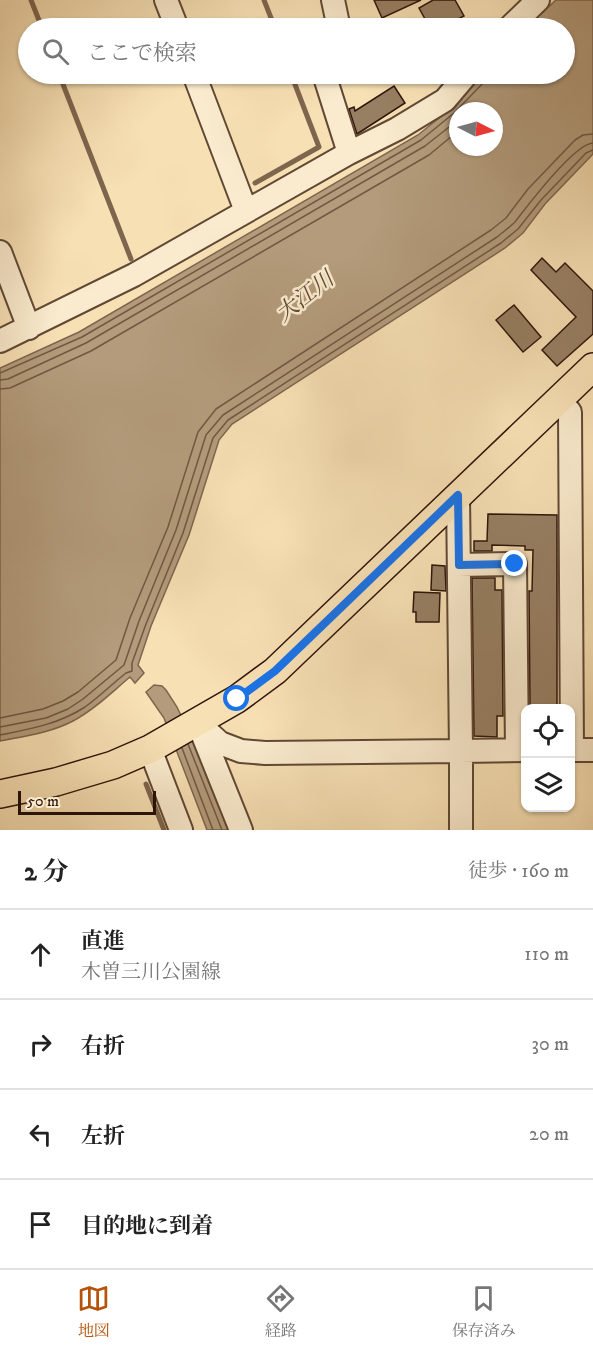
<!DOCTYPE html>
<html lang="ja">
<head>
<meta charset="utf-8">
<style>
	:root { --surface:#fff; --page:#f6f6f6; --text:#222; --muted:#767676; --line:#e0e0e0; --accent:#b45309 }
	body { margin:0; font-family:"IM FELL DW Pica","Noto Serif JP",serif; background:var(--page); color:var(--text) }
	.controls { position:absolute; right:18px; bottom:18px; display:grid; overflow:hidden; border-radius:12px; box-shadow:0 2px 4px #0004 }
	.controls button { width:54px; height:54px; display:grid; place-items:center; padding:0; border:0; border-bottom:2px solid var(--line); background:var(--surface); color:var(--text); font:30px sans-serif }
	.compass { position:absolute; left:449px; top:102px; width:54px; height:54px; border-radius:50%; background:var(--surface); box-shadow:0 2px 4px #0004; rotate:96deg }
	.scale { position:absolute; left:18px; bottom:15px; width:138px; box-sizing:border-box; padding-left:6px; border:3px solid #2e150b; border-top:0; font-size:16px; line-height:21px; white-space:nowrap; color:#2e150b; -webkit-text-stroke:4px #faebce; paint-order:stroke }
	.stop { position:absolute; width:18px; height:18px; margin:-14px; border:4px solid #1a73e8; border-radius:50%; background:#fff }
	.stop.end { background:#1a73e8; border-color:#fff; box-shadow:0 2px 6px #0008 }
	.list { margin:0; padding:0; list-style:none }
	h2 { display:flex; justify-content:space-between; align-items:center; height:78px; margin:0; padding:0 24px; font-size:26px }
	h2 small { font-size:20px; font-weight:400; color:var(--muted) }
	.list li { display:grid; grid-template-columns:39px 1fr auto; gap:18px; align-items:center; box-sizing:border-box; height:90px; padding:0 24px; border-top:2px solid var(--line) }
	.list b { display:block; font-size:22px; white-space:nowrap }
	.list p { margin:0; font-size:20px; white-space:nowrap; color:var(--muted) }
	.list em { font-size:20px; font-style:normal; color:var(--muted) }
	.icon { flex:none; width:33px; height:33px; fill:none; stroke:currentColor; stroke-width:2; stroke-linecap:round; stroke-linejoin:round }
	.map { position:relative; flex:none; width:593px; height:830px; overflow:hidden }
	.search { position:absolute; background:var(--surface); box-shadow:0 2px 4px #0004; left:18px; right:18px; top:18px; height:66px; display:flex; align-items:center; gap:15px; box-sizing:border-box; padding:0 21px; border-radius:33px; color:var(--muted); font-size:22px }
	.sheet { height:438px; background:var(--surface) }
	nav { display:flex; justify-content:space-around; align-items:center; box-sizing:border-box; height:84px; border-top:2px solid var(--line); background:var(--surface); font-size:16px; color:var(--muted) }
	nav a { display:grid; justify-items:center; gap:3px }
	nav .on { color:var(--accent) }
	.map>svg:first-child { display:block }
	.water { fill:#b39b7b; stroke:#7e654e; stroke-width:1.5; fill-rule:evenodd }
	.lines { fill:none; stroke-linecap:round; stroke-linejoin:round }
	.shore { stroke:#705843; stroke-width:1.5 }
	.stream { stroke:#7e654e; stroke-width:5 }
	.building { fill:#977f63; stroke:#2e150b; stroke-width:1.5 }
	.minor-casing { stroke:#604835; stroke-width:26 }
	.major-casing { stroke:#2e150b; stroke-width:30 }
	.minor { stroke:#faebce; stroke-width:22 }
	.major { stroke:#f7e0b4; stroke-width:27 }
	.route { stroke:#1a73e8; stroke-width:8 }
	.labels { text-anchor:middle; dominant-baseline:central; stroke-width:5; stroke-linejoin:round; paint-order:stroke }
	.water-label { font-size:22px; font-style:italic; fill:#634b38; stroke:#faebce }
</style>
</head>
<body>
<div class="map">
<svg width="593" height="830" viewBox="0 0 593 830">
	<rect width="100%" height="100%" fill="#f7e0b4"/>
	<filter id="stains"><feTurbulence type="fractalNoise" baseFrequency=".00333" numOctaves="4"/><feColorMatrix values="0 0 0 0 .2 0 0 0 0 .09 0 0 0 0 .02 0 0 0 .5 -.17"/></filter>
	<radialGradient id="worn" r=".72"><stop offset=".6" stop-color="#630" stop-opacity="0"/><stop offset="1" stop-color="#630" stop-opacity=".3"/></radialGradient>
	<path class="water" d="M556 0H593V154L545 204 523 233 505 248 232 424 219 440 189 535 151 626 138 665 144 673 135 683 130 677C112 692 94 710 73 721 50 733 25 736 0 741V368L79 332 418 135 450 109 484 74H564V28H526ZM458 111H494V147H458Z
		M154 685 162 686 166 690 177 707 196 747 229 830H207L164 718 146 692Z"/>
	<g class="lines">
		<path class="shore" d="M0 373 82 337 421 140 454 113 486 80 487 74
			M0 380 8 379 86 343 425 146 458 120
			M0 389 10 388 91 351 429 155 458 131
			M0 718 43 709 63 701 78 692 116 660 130 618 168 527 198 432 216 409 491 230 506 218 528 189 575 140 583 135 593 134
			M0 727 46 718 68 709 83 699 124 665 139 621 176 530 206 435 223 415 497 237C503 232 510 227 515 222 528 205 574 144 593 143
			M0 735C30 729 59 724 85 707 99 697 112 684 126 673L132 671V663L146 624 183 533 213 438 228 420 501 243 518 229 541 200 586 153 593 150
			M188 744 222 830
			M182 748 213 830"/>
		<path class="stream" d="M31 0 42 28
			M264 0 275 28
			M59 74 131 259
			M255 183 319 147 291 74
			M146 784 164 830"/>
	</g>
	<path class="building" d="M374 0H421L382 18Z
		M433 0H455L464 16 441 28H430L419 8Z
		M394 86 405 103 357 134 349 109 354 107 355 111Z
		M542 258 556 272 565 263 593 291V334L557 366 542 350 576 317 531 270Z
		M514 305 541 337 523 352 496 320Z
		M488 514 557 515V708H530L529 591H532L533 550H525V546L492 545V551H474V541H487Z
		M432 565 445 566 446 591 431 590Z
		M472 578H495V590H502L503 716H497V737L474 736Z
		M414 592 440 593 439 622H416V612H413Z"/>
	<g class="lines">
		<defs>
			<path id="minor" d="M166 0 177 28
				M333 0 338 24 335 28
				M509 28 538 0
				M194 74 246 211
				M324 74 349 153
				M0 252 29 328
				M0 341 134 275 349 153 397 129 445 100 467 74
				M559 399 570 412 572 750
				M458 495 461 751 526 750
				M459 565 515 564 517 750
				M198 723 220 743 241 751 265 753 461 751V830
				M200 728 241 830
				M150 749 181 830
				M570 750H593"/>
			<path id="major" d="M0 794 56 782 113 765 150 749 237 699 275 671 593 367"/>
		</defs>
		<use href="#minor" class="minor-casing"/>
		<use href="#major" class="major-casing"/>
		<use href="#minor" class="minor"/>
		<use href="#major" class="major"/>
	</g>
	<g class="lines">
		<path class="route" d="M237 699 275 671 458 495 459 565 515 564"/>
	</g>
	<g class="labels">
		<g class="water-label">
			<text transform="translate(305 297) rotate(-38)">大江川</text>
		</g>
	</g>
	<rect width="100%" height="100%" filter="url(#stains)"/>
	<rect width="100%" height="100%" fill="url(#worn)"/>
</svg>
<div class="controls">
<button><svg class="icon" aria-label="locate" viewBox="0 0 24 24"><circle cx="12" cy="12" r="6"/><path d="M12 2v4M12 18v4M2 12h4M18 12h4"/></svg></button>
<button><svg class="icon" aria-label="layers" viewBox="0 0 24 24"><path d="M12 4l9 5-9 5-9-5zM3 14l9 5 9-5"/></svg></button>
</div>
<svg class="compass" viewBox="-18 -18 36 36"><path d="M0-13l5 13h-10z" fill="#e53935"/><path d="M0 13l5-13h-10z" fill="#767676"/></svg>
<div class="scale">50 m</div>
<div class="stop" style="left:237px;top:699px"></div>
<div class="stop end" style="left:515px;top:564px"></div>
<div class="search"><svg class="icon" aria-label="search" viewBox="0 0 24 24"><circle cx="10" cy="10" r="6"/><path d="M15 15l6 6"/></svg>ここで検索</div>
</div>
<section class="sheet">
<h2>2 分<small>徒歩 · 160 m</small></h2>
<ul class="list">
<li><svg class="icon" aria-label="ahead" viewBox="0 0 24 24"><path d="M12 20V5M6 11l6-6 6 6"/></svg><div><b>直進</b><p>木曽三川公園線</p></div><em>110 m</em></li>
<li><svg class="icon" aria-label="right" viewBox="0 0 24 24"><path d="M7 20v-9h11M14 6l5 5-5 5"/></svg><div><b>右折</b></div><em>30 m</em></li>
<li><svg class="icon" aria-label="left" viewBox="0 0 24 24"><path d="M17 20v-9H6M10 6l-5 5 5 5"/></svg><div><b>左折</b></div><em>20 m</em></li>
<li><svg class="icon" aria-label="arrive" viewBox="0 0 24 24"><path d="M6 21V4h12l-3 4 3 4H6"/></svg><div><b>目的地に到着</b></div></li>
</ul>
</section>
<nav>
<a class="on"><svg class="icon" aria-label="map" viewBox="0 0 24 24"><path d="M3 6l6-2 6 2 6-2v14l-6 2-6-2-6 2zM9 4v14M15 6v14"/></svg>地図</a>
<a><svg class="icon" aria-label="directions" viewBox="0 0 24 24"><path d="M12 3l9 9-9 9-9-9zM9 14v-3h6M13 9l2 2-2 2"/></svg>経路</a>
<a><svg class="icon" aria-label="saved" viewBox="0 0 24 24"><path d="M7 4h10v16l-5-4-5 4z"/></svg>保存済み</a>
</nav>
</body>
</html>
